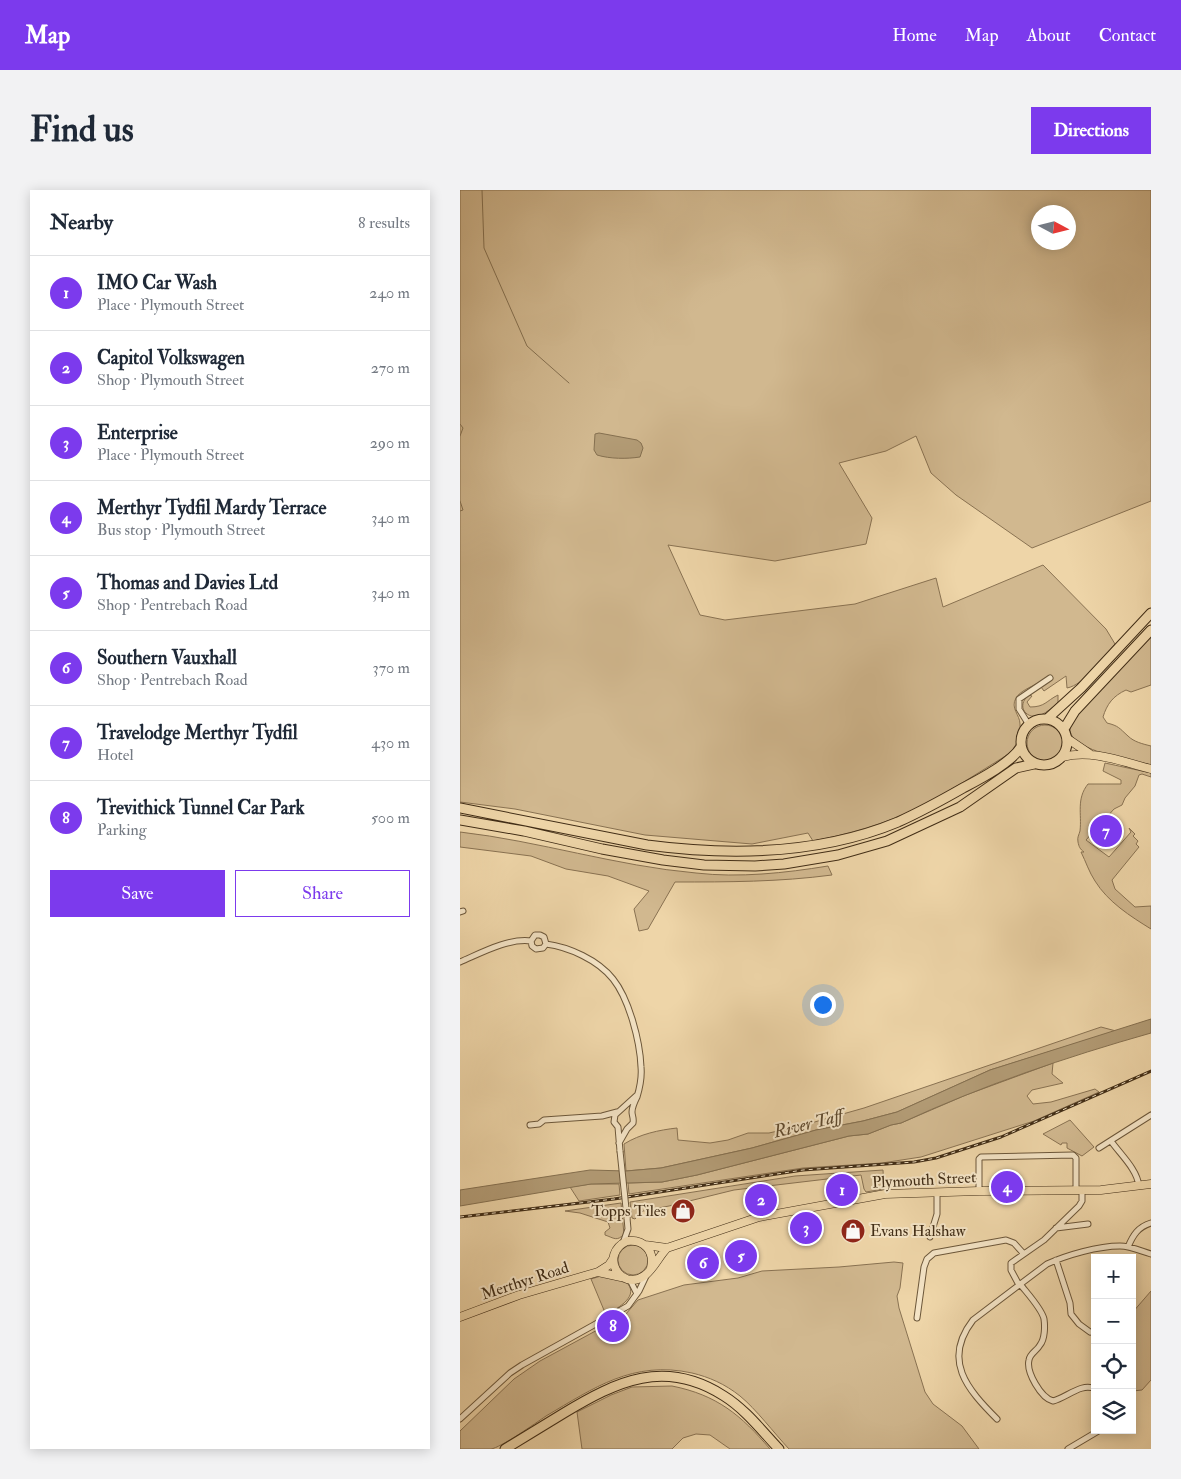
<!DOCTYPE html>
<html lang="en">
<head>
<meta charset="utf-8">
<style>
	:root { --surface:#fff; --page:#f2f2f3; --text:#1f2937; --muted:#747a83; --line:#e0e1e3; --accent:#7c3aed }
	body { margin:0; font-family:"IM FELL Double Pica",serif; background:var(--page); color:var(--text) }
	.controls { position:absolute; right:15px; bottom:15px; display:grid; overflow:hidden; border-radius:0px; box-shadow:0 2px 12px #0003 }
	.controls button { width:45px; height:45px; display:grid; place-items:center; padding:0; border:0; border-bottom:1px solid var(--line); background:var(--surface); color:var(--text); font:25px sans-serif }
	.compass { position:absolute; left:571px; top:15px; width:45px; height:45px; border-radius:50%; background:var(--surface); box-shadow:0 2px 12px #0003; rotate:97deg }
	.you { position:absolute; left:362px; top:814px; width:18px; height:18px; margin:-12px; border:4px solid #fff; border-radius:50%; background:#1a73e8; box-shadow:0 0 0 8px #1a73e833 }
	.badge { display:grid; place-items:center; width:32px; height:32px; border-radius:50%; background:var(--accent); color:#fff; font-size:16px; font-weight:700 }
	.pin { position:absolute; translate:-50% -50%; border:2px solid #fff; box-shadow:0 1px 5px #0006 }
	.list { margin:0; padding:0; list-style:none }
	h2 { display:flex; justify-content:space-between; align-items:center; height:65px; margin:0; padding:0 20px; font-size:21px }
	h2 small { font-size:16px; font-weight:400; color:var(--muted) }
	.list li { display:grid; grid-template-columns:32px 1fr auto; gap:15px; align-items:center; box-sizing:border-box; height:75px; padding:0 20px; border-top:1px solid var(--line) }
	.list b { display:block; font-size:19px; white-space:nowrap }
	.list p { margin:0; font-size:16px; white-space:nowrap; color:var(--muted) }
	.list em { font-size:16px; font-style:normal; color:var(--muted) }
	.actions { display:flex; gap:10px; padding:15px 20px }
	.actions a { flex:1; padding:11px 0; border:1px solid var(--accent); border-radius:0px; text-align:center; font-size:18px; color:var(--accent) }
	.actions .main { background:var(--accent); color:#fff }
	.icon { flex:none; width:28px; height:28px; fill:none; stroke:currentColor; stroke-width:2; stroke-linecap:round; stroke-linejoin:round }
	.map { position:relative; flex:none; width:691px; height:1259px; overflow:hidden; border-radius:0px }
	header { display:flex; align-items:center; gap:30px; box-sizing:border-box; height:70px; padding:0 25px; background:var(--accent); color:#fff }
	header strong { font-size:24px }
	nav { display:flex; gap:28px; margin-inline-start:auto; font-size:18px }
	.intro { display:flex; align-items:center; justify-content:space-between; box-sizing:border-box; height:120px; padding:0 30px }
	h1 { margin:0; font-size:35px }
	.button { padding:12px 22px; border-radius:0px; background:var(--accent); color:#fff; font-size:18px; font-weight:700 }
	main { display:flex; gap:30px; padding:0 30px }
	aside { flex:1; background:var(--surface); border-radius:0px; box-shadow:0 2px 12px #0003 }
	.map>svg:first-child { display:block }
	.green { fill:#d1b88f; stroke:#897252; fill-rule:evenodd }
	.water { fill:#b39c76; stroke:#857050 }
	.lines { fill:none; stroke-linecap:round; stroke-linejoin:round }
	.stream { stroke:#857050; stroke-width:1 }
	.minor-casing { stroke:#6c573a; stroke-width:7 }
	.primary-casing { stroke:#412d16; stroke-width:9 }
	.trunk-casing { stroke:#412d16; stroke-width:11 }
	.minor { stroke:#f4e4c6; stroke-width:5 }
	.primary { stroke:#eed5a8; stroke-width:8 }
	.trunk { stroke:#eed5a8; stroke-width:9 }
	.rail-casing { stroke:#412d16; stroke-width:3 }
	.rail { stroke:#f4e4c6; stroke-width:1; stroke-dasharray:4; stroke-linecap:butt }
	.minor-bridge-casing { stroke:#6c573a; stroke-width:7; stroke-linecap:butt }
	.minor-bridge { stroke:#f4e4c6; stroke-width:5 }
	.labels { text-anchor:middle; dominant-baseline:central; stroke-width:4; stroke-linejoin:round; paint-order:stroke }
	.street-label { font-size:16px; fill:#412d16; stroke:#f4e4c6 }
	.poi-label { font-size:16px; fill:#412d16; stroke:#f4e4c6; text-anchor:end }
	.water-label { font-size:18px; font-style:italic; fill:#5e492e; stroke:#f4e4c6 }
</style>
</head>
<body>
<header>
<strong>Map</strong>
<nav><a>Home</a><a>Map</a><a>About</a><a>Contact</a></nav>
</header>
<div class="intro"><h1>Find us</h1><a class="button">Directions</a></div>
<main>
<aside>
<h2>Nearby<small>8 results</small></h2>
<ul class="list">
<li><span class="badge">1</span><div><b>IMO Car Wash</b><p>Place · Plymouth Street</p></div><em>240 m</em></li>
<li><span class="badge">2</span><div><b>Capitol Volkswagen</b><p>Shop · Plymouth Street</p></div><em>270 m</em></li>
<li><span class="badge">3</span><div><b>Enterprise</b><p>Place · Plymouth Street</p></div><em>290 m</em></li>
<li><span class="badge">4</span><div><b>Merthyr Tydfil Mardy Terrace</b><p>Bus stop · Plymouth Street</p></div><em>340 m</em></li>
<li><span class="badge">5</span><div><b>Thomas and Davies Ltd</b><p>Shop · Pentrebach Road</p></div><em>340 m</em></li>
<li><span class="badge">6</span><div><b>Southern Vauxhall</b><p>Shop · Pentrebach Road</p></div><em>370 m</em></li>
<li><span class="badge">7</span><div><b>Travelodge Merthyr Tydfil</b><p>Hotel</p></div><em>430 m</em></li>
<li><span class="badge">8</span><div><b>Trevithick Tunnel Car Park</b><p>Parking</p></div><em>500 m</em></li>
</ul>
<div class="actions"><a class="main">Save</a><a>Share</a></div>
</aside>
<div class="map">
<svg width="691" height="1259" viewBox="0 0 691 1259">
	<rect width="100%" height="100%" fill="#eed5a8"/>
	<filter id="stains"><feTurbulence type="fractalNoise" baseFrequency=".004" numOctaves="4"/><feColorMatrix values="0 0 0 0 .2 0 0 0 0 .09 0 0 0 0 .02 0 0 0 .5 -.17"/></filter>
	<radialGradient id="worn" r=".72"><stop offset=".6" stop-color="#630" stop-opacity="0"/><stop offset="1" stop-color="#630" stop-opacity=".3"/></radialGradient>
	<path class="green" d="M0 0H691V311L572 358 496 305 471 283 456 246 426 261 379 273 412 328 406 354 315 371 208 355 240 425 265 430 395 414 476 388 483 417 583 375 646 439 655 454C644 467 624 495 607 498L606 486 584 501 578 493C571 497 560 501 556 508 550 518 560 525 560 534 561 545 556 559 547 565 518 583 489 602 458 618 425 634 389 644 353 651L348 643 292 654 185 645 55 619 0 612ZM578 22H608V52H578Z
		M691 446V495L671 502 666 500C653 506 647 514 643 527L647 533C659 536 659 538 668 546 674 552 683 554 691 556V575C674 571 613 561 610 541 610 533 616 526 621 521Z
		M569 505 572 506 567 512 570 517C585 517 586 511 598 505V512C594 517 587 522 581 525 567 531 555 516 569 505Z
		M567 553a18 18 0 1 1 36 0a18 18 0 1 1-36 0Z
		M645 573 691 583V587L682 584 679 585 675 596 665 608 662 615 654 619 626 650 649 667 671 642 669 638 675 644 673 646 678 651 676 654 679 657 652 690 655 699 675 717 691 716V739C670 726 648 712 635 691 629 682 626 672 621 662H624C620 659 619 657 618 652 617 647 619 645 620 641 622 624 616 609 628 594H661V590L643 581Z
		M0 642C79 651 156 676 236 683 279 688 325 683 368 676L372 685C319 692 268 692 215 692L188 739 179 741 174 719 189 701 148 686 106 679 71 666 0 657Z
		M641 837 656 841 530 880 437 922 403 931 356 940 292 958 201 978 166 981 164 954C180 944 199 940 217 938L218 950 250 953 268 950 288 943H309L344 935 404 918Z
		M593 873 592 884 603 893 572 900 567 906 573 914 591 912 635 899 639 902 574 931 461 967 422 973 343 978 169 1004 168 993 202 992 237 985 389 946 408 944 431 935 441 933 506 905Z
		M610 930 634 957 622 966 607 958V953H602L601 955 583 944Z
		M423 980 424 999 406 1002 404 999 401 985 274 1000 209 1016 183 1021 175 1029 172 1028 170 1012 335 986Z
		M131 994H159L160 1005 119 1011 110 997Z
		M161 1013 164 1044C157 1052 154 1048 145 1045V1042L150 1038 148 1032 120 1023 105 1021Z
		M158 1070a15 15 0 1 1 30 0a15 15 0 1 1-30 0Z
		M434 1072 443 1073 440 1098 437 1106 439 1118 465 1202 473 1214 502 1236 519 1259H329C314 1243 296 1219 280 1206 265 1194 249 1187 232 1183 173 1170 134 1198 86 1226 76 1233 40 1258 31 1259 21 1259 10 1259 0 1259V1241L54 1189 80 1171 141 1138 147 1144 166 1134V1132L168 1130 165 1125 178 1110 224 1095 278 1088 302 1081 379 1077Z
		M141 1086C148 1087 163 1088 168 1094 179 1108 154 1120 146 1125L131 1089Z
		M691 1101V1190L682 1200 673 1201 672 1185 675 1180 672 1177V1123Z
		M212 1196C257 1205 281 1225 310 1259H270L250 1245 236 1244 223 1248 212 1259H122L117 1222 151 1205 172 1197Z"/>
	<path class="water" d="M139 243 177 250 181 253 183 258 180 267C167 269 150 269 137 265L134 260 135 244Z
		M691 829V843C606 867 521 896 441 933L431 935 408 944 389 946 237 985 202 992 131 994 0 1016V1000L130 980 166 981 201 978 292 958 356 940 403 931 437 922 530 880Z"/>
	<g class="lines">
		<path class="stream" d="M22 0 24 58 67 156 109 193
			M0 234 3 238 0 246
			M0 311 3 320 0 321"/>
		<defs>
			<path id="minor" d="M569 535 559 519V509L590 488
				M0 722 3 721
				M71 751 72 756 76 759 83 758 86 754C109 757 138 770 153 789 169 809 180 851 181 877 182 887 180 897 177 907 175 911 172 917 172 922 172 926 174 928 173 933L167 939 159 953
				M71 751 75 745H80L84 747 86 754
				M0 772C21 763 48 748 71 751
				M70 935 79 934 84 930 142 926 157 922
				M651 951C660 964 677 979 679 996
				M639 958 691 925
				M160 961 158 937 154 932 155 925 177 905
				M519 1001V969L521 967 613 965 616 968V1000
				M596 1038 628 1034
				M470 1047 477 1024V1002
				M163 1053 168 1039 167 1028
				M668 1057C673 1045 678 1037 691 1033
				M596 1070 610 1113 611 1124 619 1134 630 1142
				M170 1090 177 1104
				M560 1094C567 1103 582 1119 584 1129 585 1136 585 1149 580 1155 577 1161 570 1163 569 1170 566 1182 581 1208 593 1211 606 1208 622 1192 635 1199
				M559 1095 551 1080V1073L584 1050 619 1016 622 1011V1000
				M457 1128 464 1077 467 1069 474 1063 546 1050 554 1053 563 1063
				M0 1229 50 1183 62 1175 168 1116 179 1101 187 1084
				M537 1229C507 1199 482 1170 513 1130L587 1074C607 1065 638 1056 660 1056 670 1056 681 1061 691 1064
				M608 1259 640 1240"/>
			<path id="primary" d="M608 549 630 564
				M603 567C631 559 663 572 691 579
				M185 1055 207 1058 299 1027 425 1004 519 1001 641 1000 691 994
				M191 1078C195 1061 184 1049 167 1051 138 1065 161 1102 184 1086 193 1080 199 1066 207 1058
				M138 1082 161 1087
				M0 1127 59 1105 138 1082 149 1075 153 1069"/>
			<path id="trunk" d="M561 552a23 23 0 1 1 46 0a23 23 0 1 1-46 0Z
				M587 529 621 498 691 423
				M604 539 615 521 691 440
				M0 618 187 655C271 666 359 665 438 632 460 622 482 610 503 598 520 589 551 573 561 557
				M0 630 64 641 142 659 203 670 244 675 295 676 324 674 378 665 427 651 500 617 556 578 574 574
				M45 1259C65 1247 84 1235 104 1223 157 1191 205 1168 264 1206 285 1219 302 1241 319 1259"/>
		</defs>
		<use href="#minor" class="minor-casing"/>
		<use href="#primary" class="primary-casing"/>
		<use href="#trunk" class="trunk-casing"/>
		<use href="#minor" class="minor"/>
		<use href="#primary" class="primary"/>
		<use href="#trunk" class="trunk"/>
		<defs>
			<path id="rail" d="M0 1027 154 1009 343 980 454 972 476 968 541 947 691 881"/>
		</defs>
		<use href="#rail" class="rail-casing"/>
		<use href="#rail" class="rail"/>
		<defs>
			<path id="minor-bridge" d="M160 961 167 1028"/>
		</defs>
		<use href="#minor-bridge" class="minor-bridge-casing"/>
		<use href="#minor-bridge" class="minor-bridge"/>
	</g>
	<defs>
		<symbol id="shop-disc" viewBox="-11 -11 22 22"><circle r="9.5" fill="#8f2418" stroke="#f4e4c6"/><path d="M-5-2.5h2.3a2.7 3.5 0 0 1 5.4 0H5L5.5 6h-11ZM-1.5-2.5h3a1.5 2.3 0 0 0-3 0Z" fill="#fff"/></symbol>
	</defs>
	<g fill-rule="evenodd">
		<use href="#shop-disc" x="209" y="1007" width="28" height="28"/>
		<use href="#shop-disc" x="379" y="1027" width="28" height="28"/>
	</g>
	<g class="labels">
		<g class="street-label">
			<text transform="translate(464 990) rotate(-3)">Plymouth Street</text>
			<text transform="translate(65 1091) rotate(-18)">Merthyr Road</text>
		</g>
		<g class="poi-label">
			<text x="206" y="1021">Topps Tiles</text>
			<text x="410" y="1041" text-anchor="start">Evans Halshaw</text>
		</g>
		<g class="water-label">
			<text transform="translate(348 934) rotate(-14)">River Taff</text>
		</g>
	</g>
	<rect width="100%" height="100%" filter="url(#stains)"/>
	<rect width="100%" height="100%" fill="url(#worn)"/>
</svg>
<div class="controls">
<button>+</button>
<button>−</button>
<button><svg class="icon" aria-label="locate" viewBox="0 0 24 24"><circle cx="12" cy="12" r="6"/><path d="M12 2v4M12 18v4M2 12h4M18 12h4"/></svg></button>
<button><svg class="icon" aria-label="layers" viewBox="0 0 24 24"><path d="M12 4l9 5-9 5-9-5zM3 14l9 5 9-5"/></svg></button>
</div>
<svg class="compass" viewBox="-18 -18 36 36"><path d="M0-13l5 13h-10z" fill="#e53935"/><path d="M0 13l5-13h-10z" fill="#747a83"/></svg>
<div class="you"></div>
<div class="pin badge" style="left:382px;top:1000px">1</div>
<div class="pin badge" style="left:301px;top:1010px">2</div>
<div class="pin badge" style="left:346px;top:1038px">3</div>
<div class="pin badge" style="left:547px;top:997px">4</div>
<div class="pin badge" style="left:281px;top:1066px">5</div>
<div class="pin badge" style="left:243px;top:1073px">6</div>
<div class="pin badge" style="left:646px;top:641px">7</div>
<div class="pin badge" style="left:153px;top:1136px">8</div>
</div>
</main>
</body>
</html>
